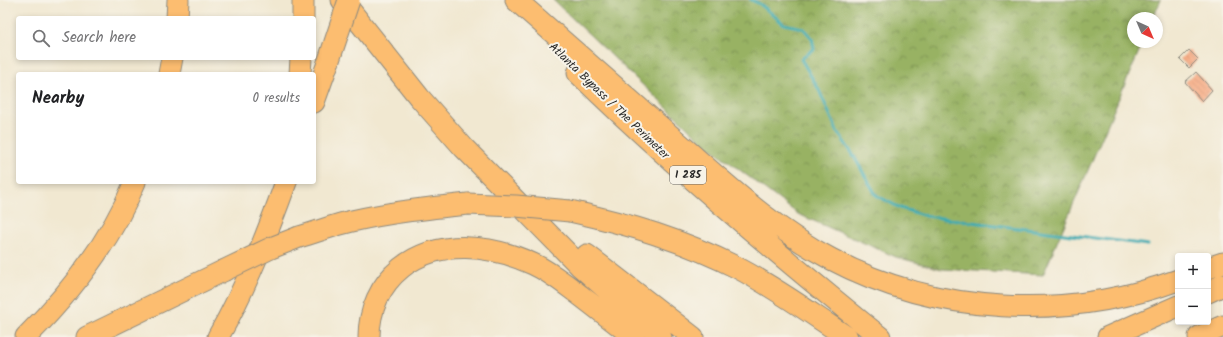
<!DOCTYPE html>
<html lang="en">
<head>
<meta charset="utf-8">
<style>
	:root { --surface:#fff; --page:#f6f6f6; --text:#202124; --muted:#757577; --line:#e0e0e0 }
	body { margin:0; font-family:Kalam,sans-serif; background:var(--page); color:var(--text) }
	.controls { position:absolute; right:12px; bottom:12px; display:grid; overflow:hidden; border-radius:4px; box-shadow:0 2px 6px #0003 }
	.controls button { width:36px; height:36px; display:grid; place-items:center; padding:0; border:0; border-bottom:1px solid var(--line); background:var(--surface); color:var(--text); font:20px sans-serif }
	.compass { position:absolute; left:1127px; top:12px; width:36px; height:36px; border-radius:50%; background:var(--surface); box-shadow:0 2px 6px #0003; rotate:136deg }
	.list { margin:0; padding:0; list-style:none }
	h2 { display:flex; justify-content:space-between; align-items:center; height:52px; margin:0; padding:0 16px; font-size:17px }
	h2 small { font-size:13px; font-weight:400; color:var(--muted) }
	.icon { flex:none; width:22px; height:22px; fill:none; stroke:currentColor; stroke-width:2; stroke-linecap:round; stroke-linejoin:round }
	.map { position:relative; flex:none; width:1223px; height:337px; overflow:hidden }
	.search { position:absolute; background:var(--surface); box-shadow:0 2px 6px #0003; left:16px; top:16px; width:300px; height:44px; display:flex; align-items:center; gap:10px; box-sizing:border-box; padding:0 14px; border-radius:4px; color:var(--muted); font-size:15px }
	.panel { position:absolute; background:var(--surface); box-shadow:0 2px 6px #0003; left:16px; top:72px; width:300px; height:112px; border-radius:4px }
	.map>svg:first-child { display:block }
	.forest { fill:url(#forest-crowns); stroke:#626e48 }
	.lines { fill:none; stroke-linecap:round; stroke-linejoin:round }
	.stream { stroke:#39abb3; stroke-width:3 }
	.building { fill:url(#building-back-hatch) }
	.highway-casing { stroke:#8e8a7e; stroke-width:23 }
	.highway { stroke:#fcbd6f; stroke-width:21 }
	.highway-bridge-casing { stroke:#8e8a7e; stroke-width:23; stroke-linecap:butt }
	.highway-bridge { stroke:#fcbd6f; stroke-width:21 }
	.labels { text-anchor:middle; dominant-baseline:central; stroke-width:4; stroke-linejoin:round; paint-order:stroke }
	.shield { fill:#f7f3e8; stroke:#686764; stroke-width:1 }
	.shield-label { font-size:11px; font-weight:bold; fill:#2b2b2b }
	.street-label { font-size:12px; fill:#2b2b2b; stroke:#f7f3e8 }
</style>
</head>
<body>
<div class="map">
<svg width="1223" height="337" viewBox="0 0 1223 337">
	<defs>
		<pattern id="forest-crowns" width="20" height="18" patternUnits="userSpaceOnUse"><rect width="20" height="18" fill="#98b264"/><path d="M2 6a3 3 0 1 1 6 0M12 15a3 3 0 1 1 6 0" fill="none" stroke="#7c9153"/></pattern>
		<pattern id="building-back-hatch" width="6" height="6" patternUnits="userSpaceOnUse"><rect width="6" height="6" fill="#f6ac85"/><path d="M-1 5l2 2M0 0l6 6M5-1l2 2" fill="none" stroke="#d39473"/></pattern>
	</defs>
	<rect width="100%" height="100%" fill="#f7f3e8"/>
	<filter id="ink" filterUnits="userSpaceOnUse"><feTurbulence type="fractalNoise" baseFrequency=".025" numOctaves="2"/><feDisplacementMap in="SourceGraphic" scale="8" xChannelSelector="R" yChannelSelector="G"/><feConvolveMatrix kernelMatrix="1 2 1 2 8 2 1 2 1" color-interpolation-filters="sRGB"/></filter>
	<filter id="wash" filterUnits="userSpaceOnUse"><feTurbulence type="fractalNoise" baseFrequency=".012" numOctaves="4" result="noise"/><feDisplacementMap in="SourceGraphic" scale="16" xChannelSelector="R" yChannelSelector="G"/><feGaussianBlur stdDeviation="0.9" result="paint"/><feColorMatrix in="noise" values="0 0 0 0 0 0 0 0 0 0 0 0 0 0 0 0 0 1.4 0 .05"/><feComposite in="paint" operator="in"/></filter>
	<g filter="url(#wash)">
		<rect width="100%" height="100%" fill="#f1e8d1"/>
		<path class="forest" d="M553 0H1161L1153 18H1133V42H1143L1043 275 942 269 896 257 798 214 704 143Z"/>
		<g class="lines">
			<path class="stream" d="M751 0 760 4 784 24 803 28 812 38 814 49 801 59 818 88 838 133 852 153 876 195 900 208 926 216 1148 245"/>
		</g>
		<g id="blocks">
			<path class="building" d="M1189 50 1198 59 1189 68 1180 59Z
				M1196 72 1212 90 1202 101 1185 82Z"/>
		</g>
	</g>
	<g filter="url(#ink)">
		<use href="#blocks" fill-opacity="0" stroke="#8e8a7e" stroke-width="1"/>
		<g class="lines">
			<defs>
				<path id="highway" d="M303 0V18
					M342 0 419 97 464 148 579 265 661 337
					M516 0C571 48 626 97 681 145 728 186 775 230 831 259 937 315 1066 321 1178 280
					M177 18 178 0
					M578 73C674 167 776 253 880 337
					M169 74 172 58
					M300 74 301 58
					M314 102 328 63
					M570 211C629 224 682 240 736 267 775 287 810 313 847 337
					M299 237C317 232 334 225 352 221 391 212 429 208 468 204
					M587 255 693 337
					M1208 268 1223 263
					M1208 292 1223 285
					M26 337C71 292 111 241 135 182
					M87 337 223 271
					M218 337C246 288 267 235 286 182
					M369 337C369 310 380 285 401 268 439 238 492 245 533 264 551 272 566 285 581 296 599 310 616 323 634 337
					M1108 337 1178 306
					M1199 337 1223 326"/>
			</defs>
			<use href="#highway" class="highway-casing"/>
			<use href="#highway" class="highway"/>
			<defs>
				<path id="highway-bridge" d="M328 63 349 0
					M468 204 516 206 570 211
					M223 271 271 248 299 237"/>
			</defs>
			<use href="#highway-bridge" class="highway-bridge-casing"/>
			<use href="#highway-bridge" class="highway-bridge"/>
		</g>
	</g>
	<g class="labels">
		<rect class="shield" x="670" y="166" width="36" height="18" rx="3"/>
		<g class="shield-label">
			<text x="688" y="175">I 285</text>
		</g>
		<g class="street-label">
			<text transform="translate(609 101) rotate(44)">Atlanta Bypass / The Perimeter</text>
		</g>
	</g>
</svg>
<div class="controls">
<button>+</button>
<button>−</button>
</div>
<svg class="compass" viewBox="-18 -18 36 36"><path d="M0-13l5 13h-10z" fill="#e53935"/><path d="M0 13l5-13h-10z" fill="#757577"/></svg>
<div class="search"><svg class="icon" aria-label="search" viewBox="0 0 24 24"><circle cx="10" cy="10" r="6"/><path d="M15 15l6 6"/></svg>Search here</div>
<section class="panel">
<h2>Nearby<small>0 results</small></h2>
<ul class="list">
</ul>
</section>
</div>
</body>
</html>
